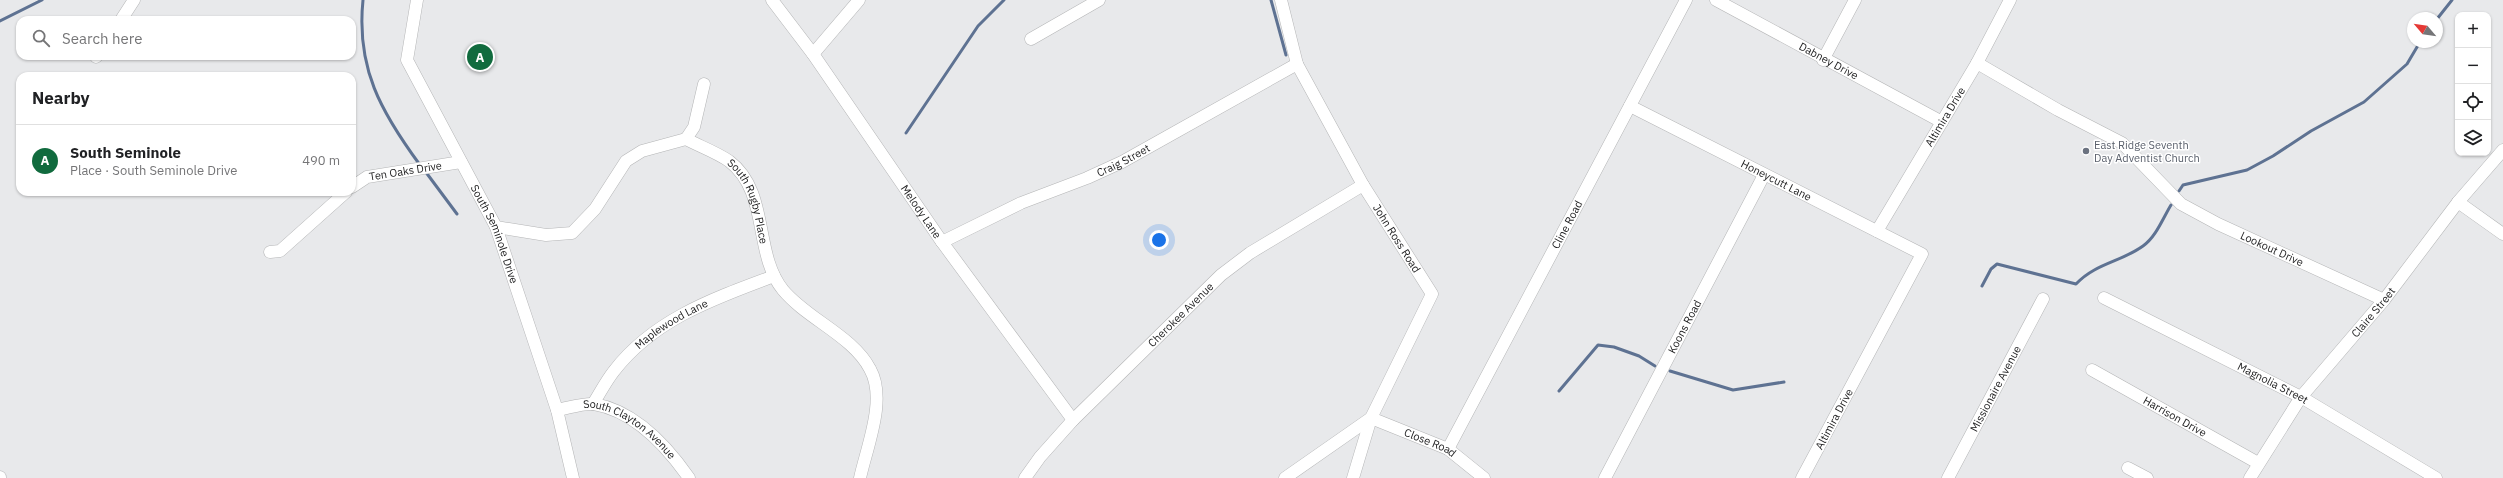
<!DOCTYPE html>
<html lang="en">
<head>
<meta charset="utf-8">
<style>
	:root { --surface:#fff; --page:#f2f2f2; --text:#202124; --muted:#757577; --line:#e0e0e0; --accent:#116b3e }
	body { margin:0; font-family:"IBM Plex Sans",sans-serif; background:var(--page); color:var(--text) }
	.controls { position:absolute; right:12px; top:12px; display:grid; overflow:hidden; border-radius:8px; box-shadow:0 1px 3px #0004 }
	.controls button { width:36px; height:36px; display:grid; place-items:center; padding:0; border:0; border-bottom:1px solid var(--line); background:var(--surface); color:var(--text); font:20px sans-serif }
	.compass { position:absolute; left:2407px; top:12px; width:36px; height:36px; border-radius:50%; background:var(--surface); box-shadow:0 1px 3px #0004; rotate:299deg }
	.you { position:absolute; left:1159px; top:240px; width:14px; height:14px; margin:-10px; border:3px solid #fff; border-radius:50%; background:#1a73e8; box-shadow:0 0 0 6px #1a73e833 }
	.badge { display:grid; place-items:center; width:26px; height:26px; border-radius:50%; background:var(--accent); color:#fff; font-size:13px; font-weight:700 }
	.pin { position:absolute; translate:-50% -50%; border:2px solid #fff; box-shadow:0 1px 4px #0006 }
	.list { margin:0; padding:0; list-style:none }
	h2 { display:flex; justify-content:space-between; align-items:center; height:52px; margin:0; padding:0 16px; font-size:17px }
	h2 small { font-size:13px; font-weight:400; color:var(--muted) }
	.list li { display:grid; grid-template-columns:26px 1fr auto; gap:12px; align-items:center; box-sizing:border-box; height:72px; padding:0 16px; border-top:1px solid var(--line) }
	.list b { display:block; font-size:15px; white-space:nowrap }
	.list p { margin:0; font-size:13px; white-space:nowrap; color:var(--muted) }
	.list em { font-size:13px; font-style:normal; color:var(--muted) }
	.icon { flex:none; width:22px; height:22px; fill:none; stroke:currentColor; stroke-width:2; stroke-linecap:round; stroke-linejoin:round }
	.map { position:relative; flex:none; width:2503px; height:478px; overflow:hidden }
	.search { position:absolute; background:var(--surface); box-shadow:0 1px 3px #0004; left:16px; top:16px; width:340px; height:44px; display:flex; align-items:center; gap:10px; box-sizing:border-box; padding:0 14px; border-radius:12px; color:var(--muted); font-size:15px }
	.panel { position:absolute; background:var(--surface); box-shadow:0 1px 3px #0004; left:16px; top:72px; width:340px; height:124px; border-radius:12px }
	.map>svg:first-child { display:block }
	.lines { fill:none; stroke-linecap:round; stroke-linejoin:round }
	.stream { stroke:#5e7292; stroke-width:3 }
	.minor-casing { stroke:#b4b5b6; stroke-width:13 }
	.minor { stroke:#fff; stroke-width:12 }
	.worship-dot { fill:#6b7280; stroke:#fff; stroke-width:1.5 }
	.labels { text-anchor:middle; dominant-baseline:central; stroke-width:3; stroke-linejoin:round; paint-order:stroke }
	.street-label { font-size:11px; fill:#1d1d1e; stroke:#fff }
	.worship-label { font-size:11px; fill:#5b616d; stroke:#fff; text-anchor:start }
</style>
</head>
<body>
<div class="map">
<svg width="2503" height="478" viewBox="0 0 2503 478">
	<rect width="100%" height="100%" fill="#e8e9eb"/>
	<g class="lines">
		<path class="stream" d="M363 0C356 68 381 112 420 165
			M1271 0 1286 55
			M2437 19 2452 0
			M0 21 42 0
			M906 133 978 26 1004 0
			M425 171 457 214
			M2179 191 2183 185 2247 170 2273 156 2311 131 2364 102 2407 64 2420 42
			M1982 286 1991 269 1997 264 2076 284C2096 263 2121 262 2143 246 2156 237 2163 218 2171 205
			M1670 371 1733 390 1784 382
			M1559 391 1598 345 1614 347 1639 356 1655 366"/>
		<defs>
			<g id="minor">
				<path id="s1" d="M417 0 407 60 496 227 557 410 573 478"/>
				<path id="s2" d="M772 0 813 54 942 242 1073 420"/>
				<path id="s3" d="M1281 0 1297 64 1363 185 1432 294 1371 418 1353 478"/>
				<path id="s4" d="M1716 0 1942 122"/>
				<path d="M121 20 134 0"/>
				<path d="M1031 39 1099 0"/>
				<path d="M813 54 859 0"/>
				<path d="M96 57 97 56"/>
				<path d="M1823 60 1855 0"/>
				<path id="s5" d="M1977 63 2058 110 2122 143 2181 204 2218 224 2384 300"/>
				<path id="s6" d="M1630 106 1922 254 1802 478"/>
				<path d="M686 139 694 127 704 84"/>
				<path id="s7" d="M352 187 367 177 461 162"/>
				<path d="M2458 202 2503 234"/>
				<path id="s8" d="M496 227 546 235 572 233 595 209 626 161 642 151 686 139C699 146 716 152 729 161 770 192 753 253 783 290 807 319 853 336 870 369 887 399 867 446 860 478"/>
				<path id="s9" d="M1877 231 1977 63 2010 0"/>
				<path id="s10" d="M942 242 1021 203 1087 178 1122 162 1297 64"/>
				<path d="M270 252 280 251 346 192"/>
				<path id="s11" d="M2104 298 2301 397 2436 478"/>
				<path id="s12" d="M2092 370 2258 463"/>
				<path id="s13" d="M593 404C600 393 606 381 614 371 654 319 715 298 774 276"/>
				<path id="s14" d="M557 410C569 408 582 403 594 404 635 411 666 445 689 478"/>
				<path id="s15" d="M1448 449 1686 0"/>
				<path d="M2128 468 2147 478"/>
				<path d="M0 477V478"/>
				<path id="s16" d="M1025 478 1040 457 1073 420 1221 275 1250 253 1363 185"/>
				<path id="s17" d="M1285 478 1371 418 1448 449 1484 478"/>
				<path id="s18" d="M1605 478 1764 175"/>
				<path id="s19" d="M1948 478 2043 299"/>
				<path id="s20" d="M2250 478 2301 397 2384 300 2458 202 2503 150"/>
			</g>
		</defs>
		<use href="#minor" class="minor-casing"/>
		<use href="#minor" class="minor"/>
	</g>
	<circle class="worship-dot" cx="2086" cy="151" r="4"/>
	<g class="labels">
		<g class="street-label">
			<text stroke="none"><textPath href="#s4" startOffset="128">Dabney Drive</textPath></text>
			<text stroke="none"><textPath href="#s9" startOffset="133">Altimira Drive</textPath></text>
			<text stroke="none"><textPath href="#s10" startOffset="199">Craig Street</textPath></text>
			<text stroke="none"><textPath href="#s7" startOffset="57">Ten Oaks Drive</textPath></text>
			<text stroke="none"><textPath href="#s6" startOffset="164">Honeycutt Lane</textPath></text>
			<text stroke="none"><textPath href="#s8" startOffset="326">South Rugby Place</textPath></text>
			<text stroke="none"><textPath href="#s2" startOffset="259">Melody Lane</textPath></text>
			<text stroke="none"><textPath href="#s15" startOffset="254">Cline Road</textPath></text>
			<text stroke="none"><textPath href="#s1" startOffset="256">South Seminole Drive</textPath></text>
			<text stroke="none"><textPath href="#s3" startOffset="267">John Ross Road</textPath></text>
			<text stroke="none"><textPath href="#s5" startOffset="352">Lookout Drive</textPath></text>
			<text stroke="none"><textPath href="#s20" startOffset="207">Claire Street</textPath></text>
			<text stroke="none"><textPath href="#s16" startOffset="226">Cherokee Avenue</textPath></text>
			<text stroke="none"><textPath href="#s13" startOffset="114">Maplewood Lane</textPath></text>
			<text stroke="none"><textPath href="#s18" startOffset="171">Koons Road</textPath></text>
			<text stroke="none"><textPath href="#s11" startOffset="189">Magnolia Street</textPath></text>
			<text stroke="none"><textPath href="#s19" startOffset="101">Missionaire Avenue</textPath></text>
			<text stroke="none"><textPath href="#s12" startOffset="95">Harrison Drive</textPath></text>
			<text transform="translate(1834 419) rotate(-62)">Altimira Drive</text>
			<text stroke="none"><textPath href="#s14" startOffset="81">South Clayton Avenue</textPath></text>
			<text stroke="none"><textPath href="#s17" startOffset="169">Close Road</textPath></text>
		</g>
		<g class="worship-label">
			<text x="2094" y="145">East Ridge Seventh<tspan x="2094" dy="13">Day Adventist Church</tspan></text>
		</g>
	</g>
</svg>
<div class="controls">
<button>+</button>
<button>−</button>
<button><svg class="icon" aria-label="locate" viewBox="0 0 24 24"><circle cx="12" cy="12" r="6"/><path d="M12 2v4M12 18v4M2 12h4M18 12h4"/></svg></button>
<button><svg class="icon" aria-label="layers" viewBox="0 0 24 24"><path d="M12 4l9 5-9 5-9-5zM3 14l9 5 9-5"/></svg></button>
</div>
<svg class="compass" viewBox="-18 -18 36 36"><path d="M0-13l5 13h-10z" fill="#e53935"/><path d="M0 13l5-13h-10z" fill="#757577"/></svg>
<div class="you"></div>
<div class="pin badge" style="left:480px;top:57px">A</div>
<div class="search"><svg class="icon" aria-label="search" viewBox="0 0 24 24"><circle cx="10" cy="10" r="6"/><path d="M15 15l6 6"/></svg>Search here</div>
<section class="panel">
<h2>Nearby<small></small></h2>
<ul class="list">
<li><span class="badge">A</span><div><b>South Seminole</b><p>Place · South Seminole Drive</p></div><em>490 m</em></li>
</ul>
</section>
</div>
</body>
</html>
